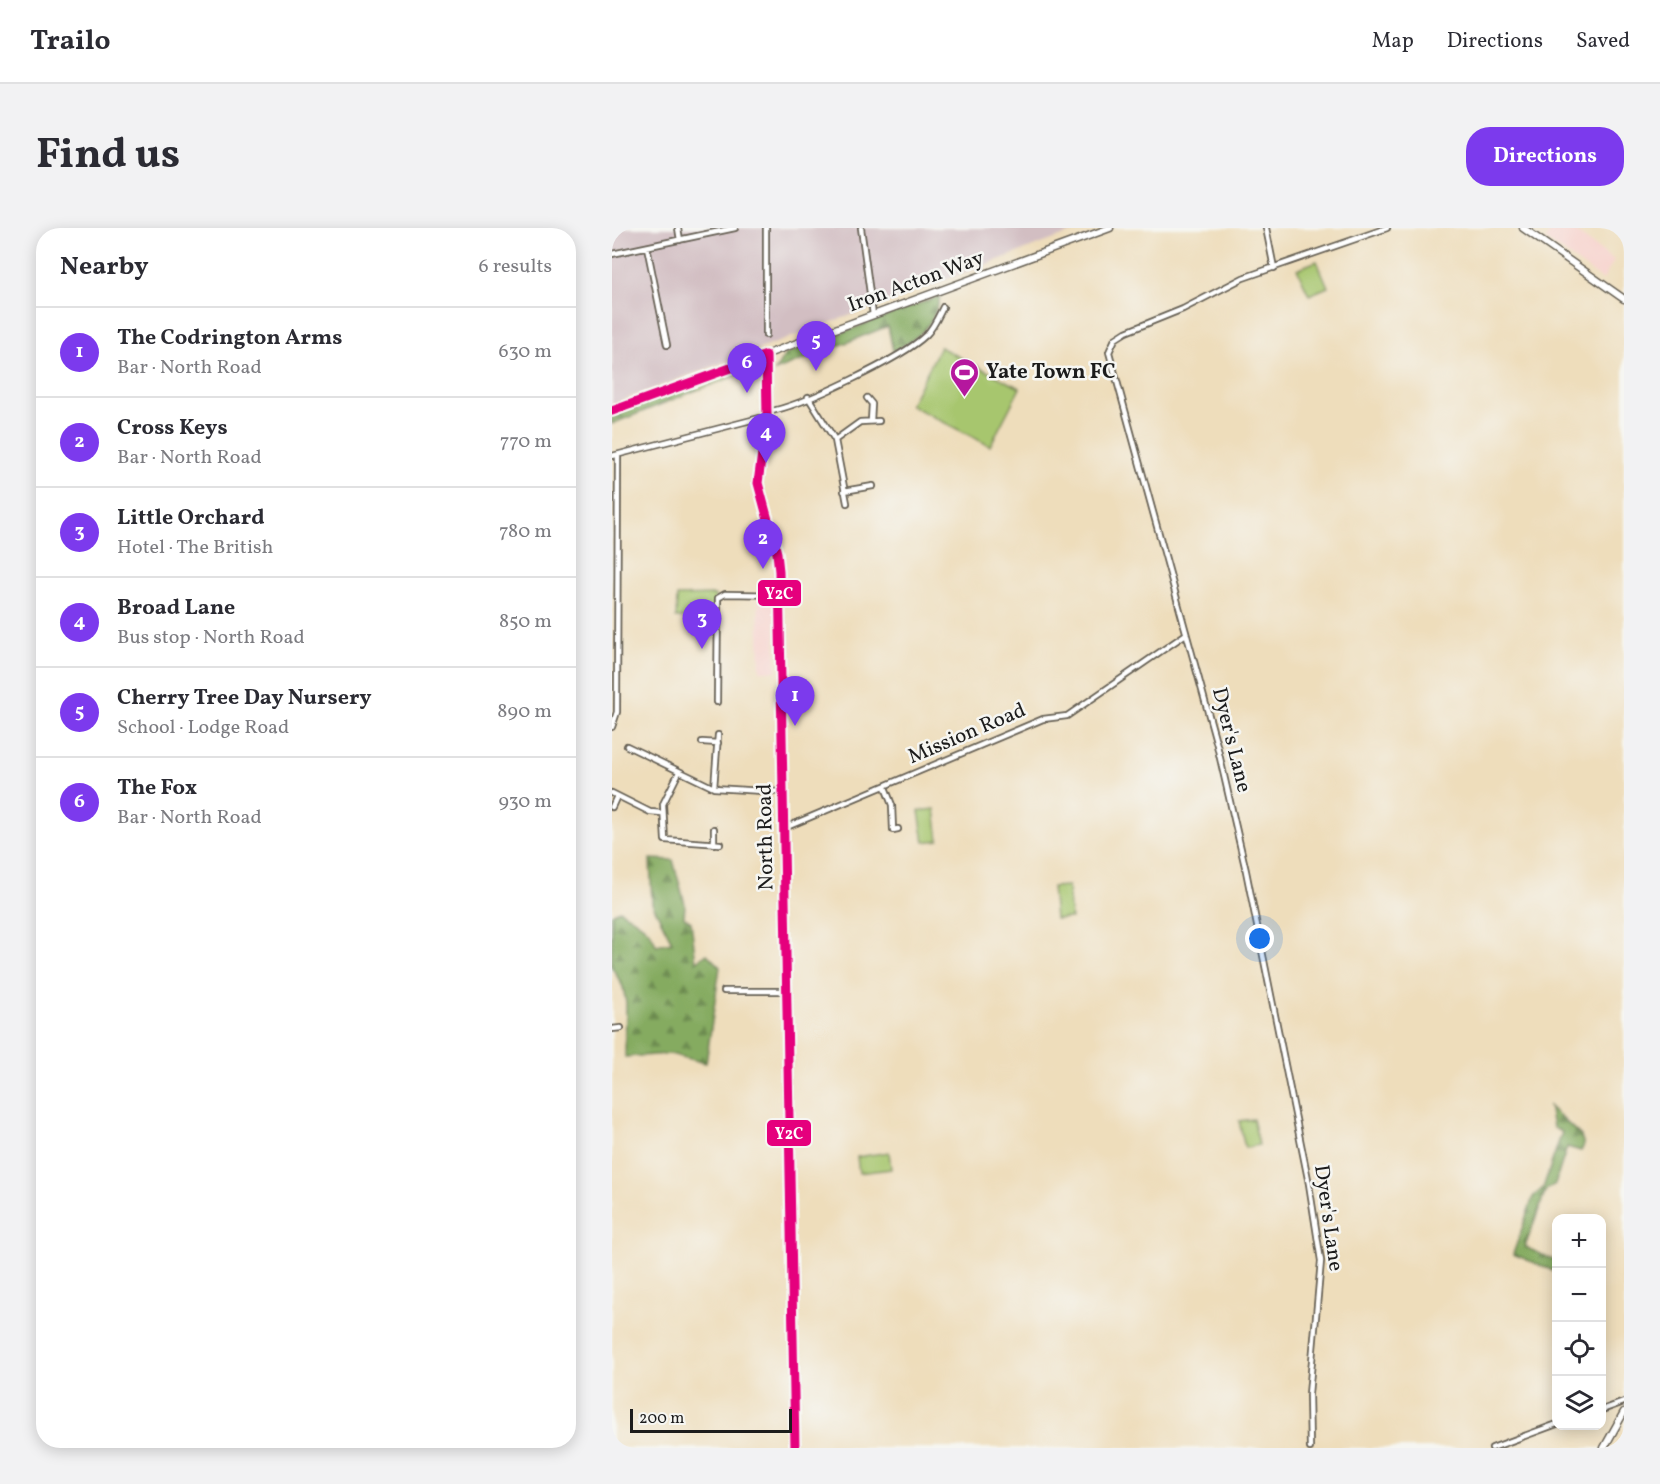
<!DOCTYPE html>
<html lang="en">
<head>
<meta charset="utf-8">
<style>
	:root { --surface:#fff; --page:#f2f2f3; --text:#2b2b33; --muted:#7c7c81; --line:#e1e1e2; --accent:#7c3aed }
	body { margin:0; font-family:Vollkorn,serif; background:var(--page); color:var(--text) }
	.controls { position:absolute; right:18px; bottom:18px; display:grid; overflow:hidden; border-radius:12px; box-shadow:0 3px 15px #0003 }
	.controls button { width:54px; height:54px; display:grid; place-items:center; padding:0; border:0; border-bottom:2px solid var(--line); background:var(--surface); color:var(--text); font:30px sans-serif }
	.scale { position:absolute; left:18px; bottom:15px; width:162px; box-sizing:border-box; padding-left:6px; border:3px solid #1c1c1c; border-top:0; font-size:16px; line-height:21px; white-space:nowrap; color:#1c1c1c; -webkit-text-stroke:4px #f6f6f2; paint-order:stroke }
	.you { position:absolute; left:648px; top:711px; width:21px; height:21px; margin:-15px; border:4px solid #fff; border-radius:50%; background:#1a73e8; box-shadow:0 0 0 9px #1a73e833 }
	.badge { display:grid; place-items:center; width:39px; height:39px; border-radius:50%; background:var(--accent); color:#fff; font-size:20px; font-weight:700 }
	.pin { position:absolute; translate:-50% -50px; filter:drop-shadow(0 2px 3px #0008) }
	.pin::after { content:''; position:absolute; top:32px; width:21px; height:18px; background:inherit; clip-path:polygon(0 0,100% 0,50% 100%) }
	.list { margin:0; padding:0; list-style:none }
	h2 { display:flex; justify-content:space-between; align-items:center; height:78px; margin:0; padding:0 24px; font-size:26px }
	h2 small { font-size:20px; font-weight:400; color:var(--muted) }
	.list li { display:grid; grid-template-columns:39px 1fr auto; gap:18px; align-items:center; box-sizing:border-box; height:90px; padding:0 24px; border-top:2px solid var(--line) }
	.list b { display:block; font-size:22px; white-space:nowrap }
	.list p { margin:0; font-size:20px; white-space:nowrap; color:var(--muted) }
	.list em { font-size:20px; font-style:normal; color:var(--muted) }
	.icon { flex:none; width:33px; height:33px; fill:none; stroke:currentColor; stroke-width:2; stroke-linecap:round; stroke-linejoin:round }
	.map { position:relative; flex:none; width:1012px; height:1220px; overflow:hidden; border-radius:24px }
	header { display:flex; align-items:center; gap:36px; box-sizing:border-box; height:84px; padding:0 30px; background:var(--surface); border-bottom:2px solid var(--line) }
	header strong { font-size:28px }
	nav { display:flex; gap:33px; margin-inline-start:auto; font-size:21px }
	.intro { display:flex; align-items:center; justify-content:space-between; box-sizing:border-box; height:144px; padding:0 36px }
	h1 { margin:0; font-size:42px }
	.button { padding:15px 27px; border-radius:24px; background:var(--accent); color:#fff; font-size:21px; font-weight:700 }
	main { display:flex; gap:36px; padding:0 36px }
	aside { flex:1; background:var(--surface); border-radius:24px; box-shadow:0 3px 15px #0003 }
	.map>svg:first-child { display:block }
	.built { fill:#f7d0ca }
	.industrial { fill:#d2bec2 }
	.green { fill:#a7c66e; stroke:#627145; stroke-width:1.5 }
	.forest { fill:url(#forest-firs); stroke:#50643e; stroke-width:1.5 }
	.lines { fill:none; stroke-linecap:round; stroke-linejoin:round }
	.minor-casing { stroke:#666054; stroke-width:8 }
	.tertiary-casing { stroke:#666054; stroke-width:8 }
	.secondary-casing { stroke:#666054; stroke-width:9 }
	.minor { stroke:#fff; stroke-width:4.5 }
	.tertiary { stroke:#fff; stroke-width:5 }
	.secondary { stroke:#fff; stroke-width:6 }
	.bus-1-casing { stroke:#f6f6f2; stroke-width:14 }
	.bus-1 { stroke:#e5007d; stroke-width:9 }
	.labels { text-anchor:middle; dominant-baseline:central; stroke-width:5; stroke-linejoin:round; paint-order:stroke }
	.street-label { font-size:21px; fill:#1c1c1c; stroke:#f6f6f2 }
	.poi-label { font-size:21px; font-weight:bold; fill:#1c1c1c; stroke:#f6f6f2; text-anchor:start }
	.line-badge { stroke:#f6f6f2; stroke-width:2 }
	.badge-label { font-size:16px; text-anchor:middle; font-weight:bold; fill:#fff }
</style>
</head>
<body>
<header>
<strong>Trailo</strong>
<nav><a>Map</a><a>Directions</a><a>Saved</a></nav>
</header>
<div class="intro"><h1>Find us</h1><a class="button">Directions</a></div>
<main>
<aside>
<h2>Nearby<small>6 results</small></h2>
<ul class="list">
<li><span class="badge">1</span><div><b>The Codrington Arms</b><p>Bar · North Road</p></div><em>630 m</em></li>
<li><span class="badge">2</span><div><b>Cross Keys</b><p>Bar · North Road</p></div><em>770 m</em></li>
<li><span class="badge">3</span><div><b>Little Orchard</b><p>Hotel · The British</p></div><em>780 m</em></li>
<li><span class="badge">4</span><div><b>Broad Lane</b><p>Bus stop · North Road</p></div><em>850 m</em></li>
<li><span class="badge">5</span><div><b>Cherry Tree Day Nursery</b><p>School · Lodge Road</p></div><em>890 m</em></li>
<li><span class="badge">6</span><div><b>The Fox</b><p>Bar · North Road</p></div><em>930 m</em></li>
</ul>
</aside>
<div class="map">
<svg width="1012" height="1220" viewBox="0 0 1012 1220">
	<defs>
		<pattern id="forest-firs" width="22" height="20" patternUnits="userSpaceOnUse" patternTransform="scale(1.5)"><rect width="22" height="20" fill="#85ab61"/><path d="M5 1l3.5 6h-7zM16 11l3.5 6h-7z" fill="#6c8a4f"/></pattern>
	</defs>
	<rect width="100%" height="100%" fill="#f6f6f2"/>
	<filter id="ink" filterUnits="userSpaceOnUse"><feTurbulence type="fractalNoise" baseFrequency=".0167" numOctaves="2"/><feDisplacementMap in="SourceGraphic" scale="12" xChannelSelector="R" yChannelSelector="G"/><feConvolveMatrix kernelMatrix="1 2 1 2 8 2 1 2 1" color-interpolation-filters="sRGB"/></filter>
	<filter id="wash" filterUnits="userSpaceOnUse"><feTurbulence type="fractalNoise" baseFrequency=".008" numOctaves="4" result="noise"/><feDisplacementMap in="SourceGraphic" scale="24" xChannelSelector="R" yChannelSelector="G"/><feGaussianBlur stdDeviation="1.35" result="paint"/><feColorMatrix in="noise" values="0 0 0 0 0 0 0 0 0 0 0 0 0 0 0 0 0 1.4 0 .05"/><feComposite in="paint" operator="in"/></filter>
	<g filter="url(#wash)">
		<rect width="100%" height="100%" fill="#edb"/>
		<path class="built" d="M942 0H958L1002 32 991 52 933 11Z
			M146 369H163L164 443H148Z"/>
		<path class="industrial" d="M0 0H472L0 176Z"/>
		<path class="green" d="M705 33 716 59 697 67 685 41Z
			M328 119 408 160 378 218 298 177Z
			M133 141 148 142 151 154 145 143H137L85 162 82 158 0 188 84 156Z
			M103 367V389L64 390 65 368Z
			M323 581 327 612 312 614 307 583Z
			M456 658 459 690 443 691 440 659Z
			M641 891 647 917 633 920 627 893Z
			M277 924 279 941 247 945 245 929Z"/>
		<path class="forest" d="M328 68C322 98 307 110 281 123L276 98 163 143 173 126Z
			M82 158 85 162 0 196V188Z
			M38 631 61 632 73 676 72 689 79 694 84 734 95 726 108 739 94 835 58 826 13 829 14 775 11 759 0 739V686L7 682C22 691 39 699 44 717L60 714 40 675Z
			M937 878 969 908 972 917 969 923 955 919 943 956 934 962 913 1019 944 1033V1044L901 1026 921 969 931 960 950 904 941 899Z"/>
	</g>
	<g filter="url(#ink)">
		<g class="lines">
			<defs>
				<path id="minor" d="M66 0 68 12
					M249 0 261 87
					M654 0 662 40
					M35 19 55 117
					M0 26 123 0
					M154 107V0
					M196 169 223 212 235 275
					M255 170 260 176 259 193
					M155 184C190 178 289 131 314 107 322 99 326 89 331 79
					M223 212 248 194 267 193
					M0 228 155 188
					M232 263 261 258
					M105 474 106 370 113 366 168 367
					M0 499 5 484 6 227
					M90 514 106 515
					M15 518 102 560 169 564
					M67 544 51 576 53 612 108 616
					M273 559 280 577 281 602 286 601
					M102 560 106 507
					M0 565 38 584 50 585
					M0 579 5 568
					M170 601 431 491 455 488 574 406
					M102 616V601
					M112 763H173
					M0 801 9 800
					M990 1182 1012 1174
					M698 1220 697 1166 709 1033 697 956 634 643 605 517 497 124 503 111 514 104 571 81 631 50 775 0
					M880 1220 945 1196"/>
				<path id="tertiary" d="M154 127 155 188 146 255 165 325 167 343 169 564 183 1220
					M136 133 148 138 155 146"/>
				<path id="secondary" d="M911 0 1012 71
					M0 183 498 0
					M992 1220 1012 1184"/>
			</defs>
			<use href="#minor" class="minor-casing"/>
			<use href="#tertiary" class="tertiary-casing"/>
			<use href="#secondary" class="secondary-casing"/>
			<use href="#minor" class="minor"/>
			<use href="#tertiary" class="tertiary"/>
			<use href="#secondary" class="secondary"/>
			<defs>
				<path id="bus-1" d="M0 183 154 127 155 188 146 255 165 325 167 343 183 1220"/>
			</defs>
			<use href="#bus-1" class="bus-1-casing"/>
			<use href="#bus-1" class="bus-1"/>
		</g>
	</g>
	<defs>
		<symbol id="stadium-pin" viewBox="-11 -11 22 30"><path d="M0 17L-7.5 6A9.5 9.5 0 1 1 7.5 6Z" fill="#b5179e" stroke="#f6f6f2"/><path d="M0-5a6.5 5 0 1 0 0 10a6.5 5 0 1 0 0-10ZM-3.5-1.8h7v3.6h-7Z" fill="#fff"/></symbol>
	</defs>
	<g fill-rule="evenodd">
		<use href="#stadium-pin" x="336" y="128" width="33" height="45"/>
	</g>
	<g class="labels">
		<g class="street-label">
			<text transform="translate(304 54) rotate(-20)">Iron Acton Way</text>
			<text transform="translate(355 506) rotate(-23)">Mission Road</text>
			<text transform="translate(619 512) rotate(76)">Dyer's Lane</text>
			<text transform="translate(154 609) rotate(-91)">North Road</text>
			<text transform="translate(716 990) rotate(82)">Dyer's Lane</text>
		</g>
		<g class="poi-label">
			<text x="374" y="144">Yate Town FC</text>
		</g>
	</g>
	<g class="line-badge">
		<rect x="145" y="351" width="45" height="28" rx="6" fill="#e5007d"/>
		<rect x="154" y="891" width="46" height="28" rx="6" fill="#e5007d"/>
	</g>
	<g class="badge-label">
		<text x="167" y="371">Y2C</text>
		<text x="177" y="911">Y2C</text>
	</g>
</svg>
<div class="controls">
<button>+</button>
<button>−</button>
<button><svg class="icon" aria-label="locate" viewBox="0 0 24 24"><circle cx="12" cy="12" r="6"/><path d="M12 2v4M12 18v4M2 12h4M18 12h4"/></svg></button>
<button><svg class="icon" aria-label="layers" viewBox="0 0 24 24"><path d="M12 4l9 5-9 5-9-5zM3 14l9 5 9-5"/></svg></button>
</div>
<div class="scale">200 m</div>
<div class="you"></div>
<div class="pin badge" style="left:183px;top:498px">1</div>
<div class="pin badge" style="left:151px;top:341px">2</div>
<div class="pin badge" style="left:90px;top:421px">3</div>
<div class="pin badge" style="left:154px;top:235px">4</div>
<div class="pin badge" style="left:204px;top:143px">5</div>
<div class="pin badge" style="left:135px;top:165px">6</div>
</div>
</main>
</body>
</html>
